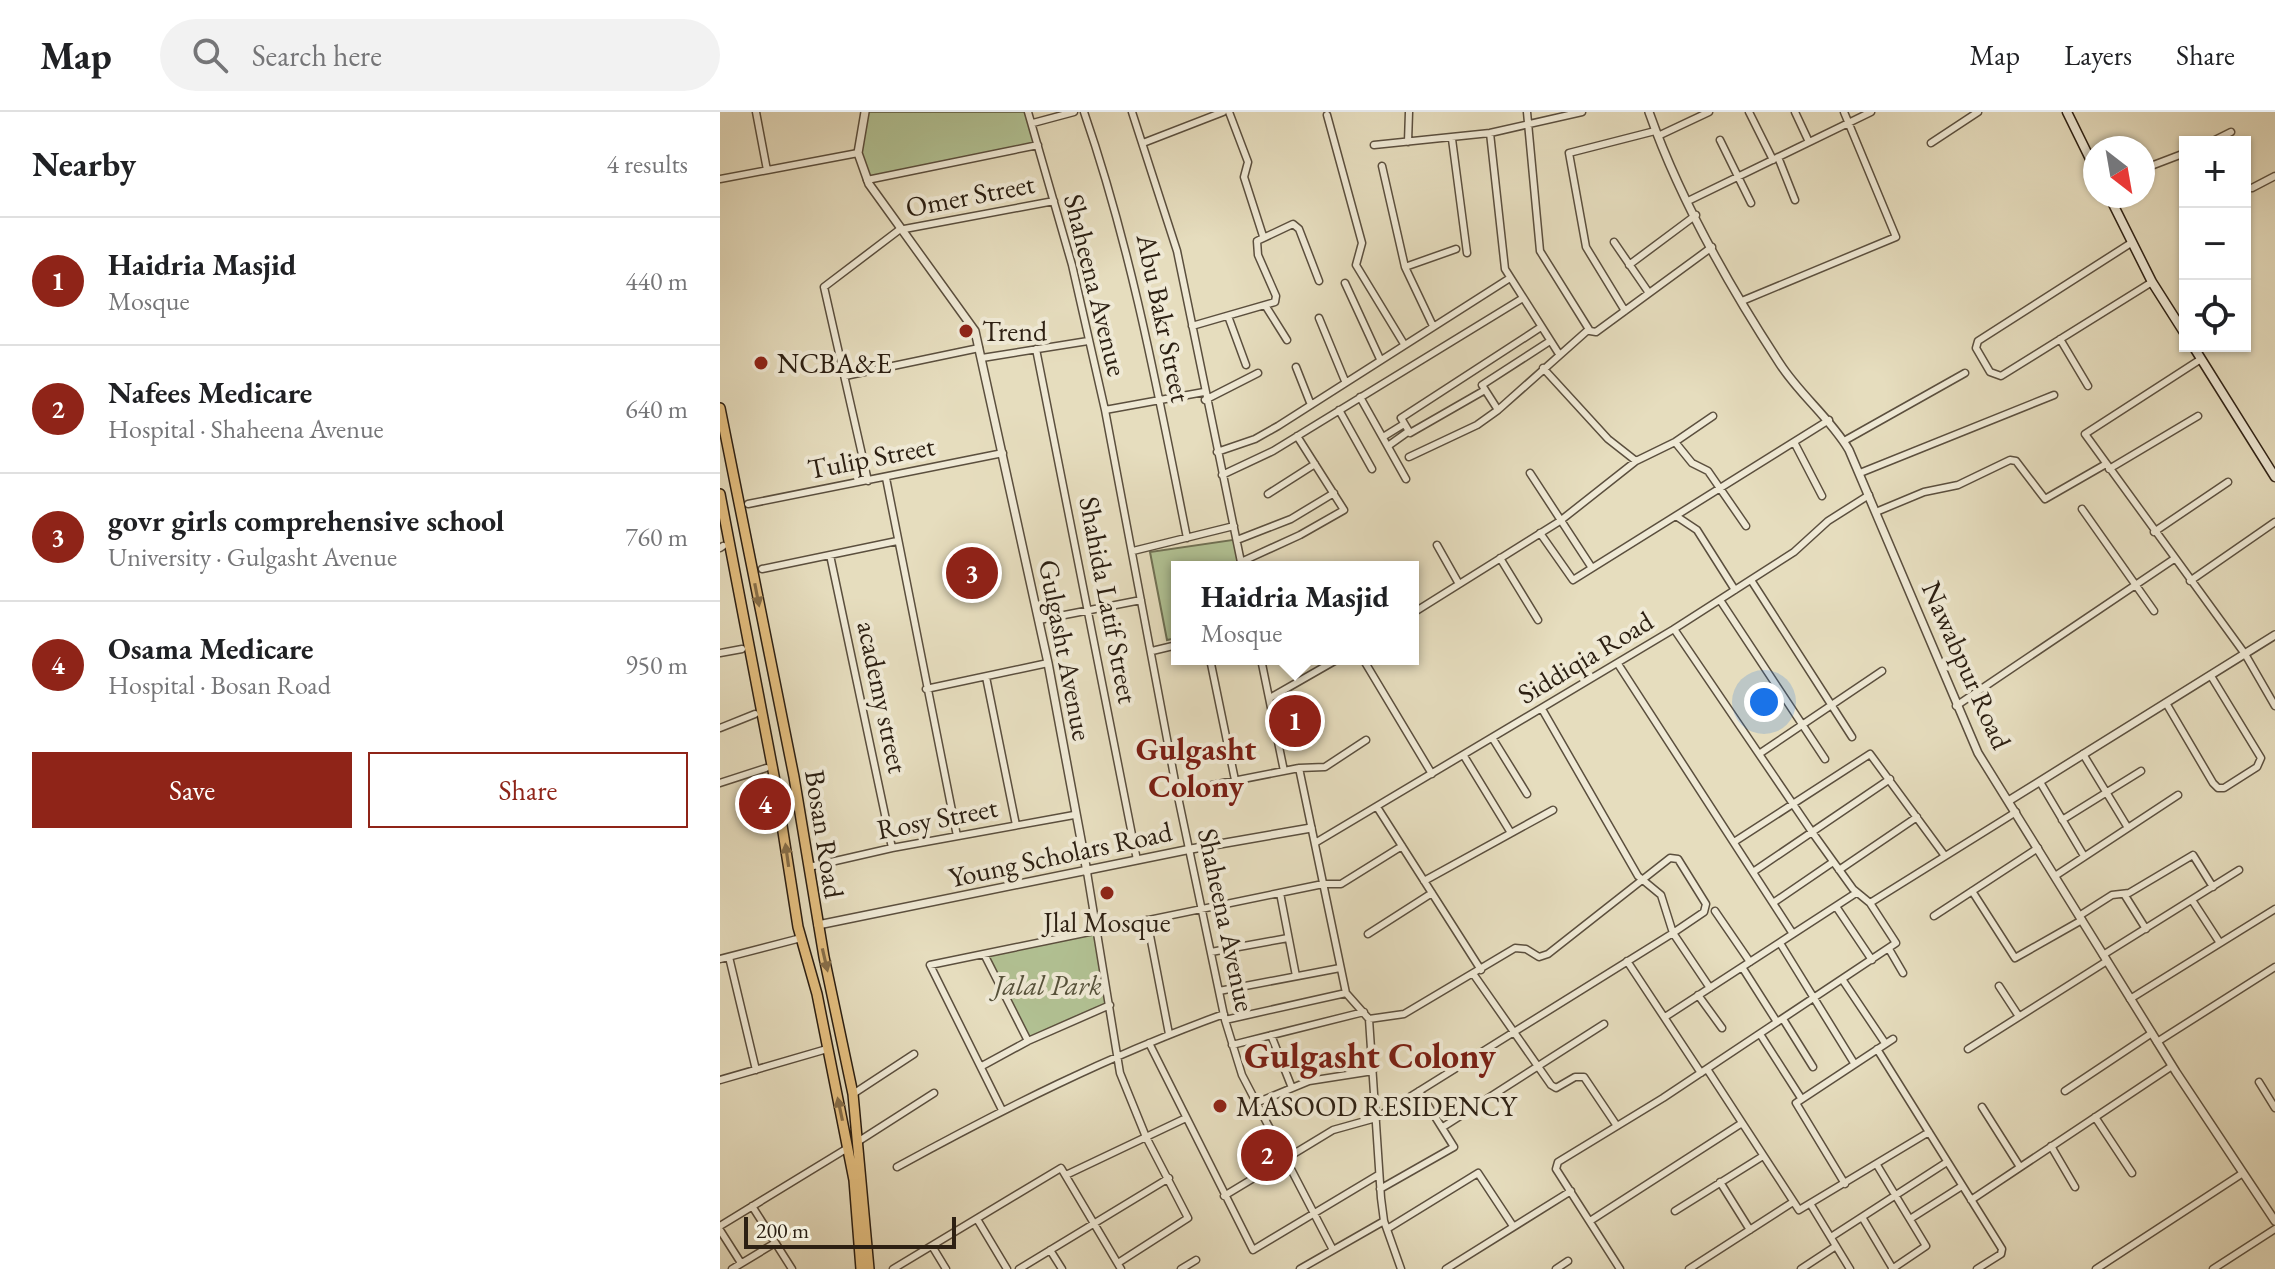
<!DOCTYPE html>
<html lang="en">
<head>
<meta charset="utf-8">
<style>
	:root { --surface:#fff; --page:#f2f2f2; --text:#202124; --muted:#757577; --line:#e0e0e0; --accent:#8f2418 }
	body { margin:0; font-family:"EB Garamond",serif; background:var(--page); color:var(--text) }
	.controls { position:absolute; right:24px; top:24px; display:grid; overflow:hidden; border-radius:0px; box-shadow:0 2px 6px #0004 }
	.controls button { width:72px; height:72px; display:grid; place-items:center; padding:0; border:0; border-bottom:2px solid var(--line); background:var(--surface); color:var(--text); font:40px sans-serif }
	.compass { position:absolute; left:1363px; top:24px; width:72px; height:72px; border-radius:50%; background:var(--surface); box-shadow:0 2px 6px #0004; rotate:149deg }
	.scale { position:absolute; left:24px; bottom:20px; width:212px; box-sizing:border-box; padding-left:8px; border:4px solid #2d2013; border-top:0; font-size:22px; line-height:28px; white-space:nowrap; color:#2d2013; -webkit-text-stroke:6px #efe9d5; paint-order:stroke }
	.you { position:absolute; left:1044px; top:590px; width:28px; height:28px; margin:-20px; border:6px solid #fff; border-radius:50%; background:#1a73e8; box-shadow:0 0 0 12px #1a73e833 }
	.badge { display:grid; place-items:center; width:52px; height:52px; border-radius:50%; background:var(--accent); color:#fff; font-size:26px; font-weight:700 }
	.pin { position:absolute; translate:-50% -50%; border:4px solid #fff; box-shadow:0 2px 8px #0006 }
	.popup { position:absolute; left:451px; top:449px; width:248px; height:104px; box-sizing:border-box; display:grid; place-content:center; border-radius:0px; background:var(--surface); filter:drop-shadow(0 2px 6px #0005); font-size:26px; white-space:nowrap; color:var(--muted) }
	.popup b { font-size:30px; color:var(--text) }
	.popup::after { content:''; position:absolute; left:50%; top:100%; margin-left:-16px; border:16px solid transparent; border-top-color:var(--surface) }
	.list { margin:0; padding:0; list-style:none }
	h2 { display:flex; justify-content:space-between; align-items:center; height:104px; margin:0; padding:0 32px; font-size:34px }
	h2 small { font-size:26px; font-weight:400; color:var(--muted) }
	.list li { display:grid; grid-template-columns:52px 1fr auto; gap:24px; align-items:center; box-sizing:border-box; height:128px; padding:0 32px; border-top:2px solid var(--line) }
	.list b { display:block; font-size:30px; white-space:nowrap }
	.list p { margin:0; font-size:26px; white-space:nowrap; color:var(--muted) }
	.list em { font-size:26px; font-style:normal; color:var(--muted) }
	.actions { display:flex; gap:16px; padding:24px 32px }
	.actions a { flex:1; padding:18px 0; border:2px solid var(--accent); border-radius:0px; text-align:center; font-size:28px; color:var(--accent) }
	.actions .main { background:var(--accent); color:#fff }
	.icon { flex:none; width:44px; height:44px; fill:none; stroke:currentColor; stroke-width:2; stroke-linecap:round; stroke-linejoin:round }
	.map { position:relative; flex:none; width:1555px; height:1157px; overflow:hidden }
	header { display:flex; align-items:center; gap:48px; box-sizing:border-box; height:112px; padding:0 40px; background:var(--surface); border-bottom:2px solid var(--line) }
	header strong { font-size:38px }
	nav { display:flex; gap:44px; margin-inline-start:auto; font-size:28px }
	.search { width:560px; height:72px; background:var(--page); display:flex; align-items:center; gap:20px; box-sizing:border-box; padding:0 28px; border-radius:44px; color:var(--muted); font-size:30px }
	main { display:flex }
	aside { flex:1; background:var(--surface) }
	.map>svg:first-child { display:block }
	.green { fill:#b2c294; stroke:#707154; stroke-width:2 }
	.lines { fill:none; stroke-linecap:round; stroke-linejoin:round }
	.minor-casing { stroke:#5b4f3e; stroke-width:9 }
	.tertiary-casing { stroke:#5b4f3e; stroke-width:10 }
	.secondary-casing { stroke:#2d2013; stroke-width:11 }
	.primary-casing { stroke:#2d2013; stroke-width:12 }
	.minor { stroke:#efe9d5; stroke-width:6 }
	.tertiary { stroke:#efe9d5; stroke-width:7 }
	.secondary { stroke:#efe9d5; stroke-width:8 }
	.primary { stroke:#e3be7f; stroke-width:9 }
	.oneway { fill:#886f49 }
	.poi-dot { fill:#8f2418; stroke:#efe9d5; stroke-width:3 }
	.labels { text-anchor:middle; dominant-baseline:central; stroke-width:8; stroke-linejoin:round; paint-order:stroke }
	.street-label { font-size:28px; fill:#2d2013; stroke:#efe9d5 }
	.poi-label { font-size:28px; fill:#2d2013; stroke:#efe9d5; text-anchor:start }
	.park-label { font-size:28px; font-style:italic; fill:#55513a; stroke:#efe9d5 }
	.quarter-label { font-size:32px; font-weight:bold; fill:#7a1f14; stroke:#efe9d5 }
	.district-label { font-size:36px; font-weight:bold; fill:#7a1f14; stroke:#efe9d5 }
</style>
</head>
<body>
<header>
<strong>Map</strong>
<div class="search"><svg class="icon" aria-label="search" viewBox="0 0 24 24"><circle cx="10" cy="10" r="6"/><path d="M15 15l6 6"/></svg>Search here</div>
<nav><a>Map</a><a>Layers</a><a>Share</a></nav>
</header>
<main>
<aside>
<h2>Nearby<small>4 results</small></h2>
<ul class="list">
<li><span class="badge">1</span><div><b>Haidria Masjid</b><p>Mosque</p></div><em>440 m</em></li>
<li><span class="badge">2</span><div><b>Nafees Medicare</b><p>Hospital · Shaheena Avenue</p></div><em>640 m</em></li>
<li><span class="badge">3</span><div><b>govr girls comprehensive school</b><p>University · Gulgasht Avenue</p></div><em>760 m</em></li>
<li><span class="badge">4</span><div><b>Osama Medicare</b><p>Hospital · Bosan Road</p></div><em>950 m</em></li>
</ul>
<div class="actions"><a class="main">Save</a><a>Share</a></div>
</aside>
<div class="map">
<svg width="1555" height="1157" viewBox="0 0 1555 1157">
	<rect width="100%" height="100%" fill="#e6ddbe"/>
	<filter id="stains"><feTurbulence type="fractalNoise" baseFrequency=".0025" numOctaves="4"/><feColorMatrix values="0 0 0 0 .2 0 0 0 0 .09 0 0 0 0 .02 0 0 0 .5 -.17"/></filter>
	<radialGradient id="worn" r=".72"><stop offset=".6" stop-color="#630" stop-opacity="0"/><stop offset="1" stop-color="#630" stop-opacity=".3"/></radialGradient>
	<path class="green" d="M145 0H305L318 33 147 68 138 41Z
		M519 427 525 455H457V526L447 528 430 440Z
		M377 819 390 893 308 929 264 842Z"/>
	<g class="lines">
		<defs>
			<path id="minor" d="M36 0 47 58
				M308 0 352 153 385 298 457 680 505 908 522 963 613 1138
				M364 0C412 139 438 281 467 426
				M412 0 457 139 522 455
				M509 0 528 50 524 65 543 124
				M807 0 820 139 870 219 876 220 992 135
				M1029 0 1053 48
				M1075 0 1089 30
				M607 3 642 131 636 153 684 232
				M313 11 354 0
				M770 21 785 157 839 242
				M938 24 989 0
				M732 27 747 141
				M1000 28 1031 91
				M688 30 689 0
				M1491 30 1511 20
				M423 31 503 0
				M1211 31 1258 0
				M654 33 770 21 862 0
				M1058 45 1075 88
				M662 54 685 155 713 214
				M1423 57 1465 41
				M0 67 138 41
				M147 68 318 33
				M1532 76 1555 64
				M968 89 1151 0
				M894 130 929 181
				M1411 131 1258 229 1256 236 1270 260 1281 264 1432 170
				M909 153 976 103
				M685 155 736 137
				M625 171 660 247
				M1022 189 1176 125 1124 0
				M545 193 567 228
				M905 199 866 135 849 41 935 19
				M508 204 526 253
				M599 206 625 269
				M472 214 555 190 556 184 538 143 537 129 573 112 579 117 599 169
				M1340 227 1368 274
				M316 237 417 748
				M262 246 368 229
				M1481 247 1365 322 1525 542 1555 594
				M576 255 591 293
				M823 256 888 327 916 349
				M125 264 259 236
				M765 278 690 321 681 306 821 215
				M640 285 686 367
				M485 288 538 261
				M385 298 484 280
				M619 298 652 357
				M778 298 762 273 830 229
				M663 325 684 312
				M1124 329 1245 261
				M955 330 972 351 988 359 1026 414
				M1074 330 1102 384
				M668 334 689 319
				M497 340 535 327 558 314 790 166
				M689 345 757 313 778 298 868 218
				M1389 357 1478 304
				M810 361 872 456
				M1140 361 1334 283
				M502 363 553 339 803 186
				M166 366 237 724
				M148 369 104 175 179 118 334 89
				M548 382 595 352
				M28 392 283 341
				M1362 397 1434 499
				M1156 400 1204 380 1238 373 1290 348 1296 349 1325 387 1386 352
				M956 404 977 418 1015 478
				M1434 420 1508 370
				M820 421 853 468 1109 308
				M517 428 571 407 614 381
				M717 433 739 472
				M0 436 3 434
				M413 439 514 414
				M110 443 172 736
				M780 446 818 508
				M521 450 580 423 624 398 577 324
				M42 457 177 429
				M1031 468 1132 625
				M1470 469 1555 410
				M1000 488 1105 647
				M693 501 840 409 916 349 955 330 993 304
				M319 508 421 488
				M432 539 457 533
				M0 541 22 537
				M490 547 515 668
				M541 547 564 659
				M643 547 712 662
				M898 552 1073 822
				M266 565 296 713
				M206 577 328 551
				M550 586 618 547
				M1446 591 1493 671 1498 676H1504L1537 655 1541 646 1491 564
				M1236 594 1454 447
				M822 597 918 764 941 783 953 821 990 876
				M0 616 35 602
				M773 627 807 682
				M1039 642 1162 559
				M1363 642 1408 716
				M744 644 791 721
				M579 656 626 881 649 907 661 1086 664 1109 681 1157
				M1320 670 1364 744
				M0 671 46 656
				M457 680 579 656 605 655 646 628
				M657 695 761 858
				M1342 708 1421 659
				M1014 730 1150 642 1225 744
				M595 731 954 517 1074 440 1108 409 1149 383
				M89 755 172 736 354 703
				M1119 758 1197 705
				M367 760 400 961 426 1025 468 1106 398 1151
				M1033 760 1170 667
				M1335 764 1458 683
				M704 769 833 698
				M1252 779 1295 846 1362 808
				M560 781 576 864
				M1404 782 1426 817
				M1472 788 1500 831
				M1053 791 1113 750
				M1150 791 1296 700
				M1117 796 1152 848
				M995 799 1030 850
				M1214 804 1318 736
				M1359 804 1392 783 1409 781 1473 743 1493 775
				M427 808 449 922
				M648 822 712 781
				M1060 831 1134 951
				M1169 837 1183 861
				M491 840 568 826
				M264 842 308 929
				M1383 843 1519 758
				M9 845 36 958
				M0 847 81 826
				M907 849 981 961
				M1022 855 1057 910
				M754 863 831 973 836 976 855 965H864L897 1014
				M1122 867 1165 931
				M1279 874 1298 903
				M499 879 620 856
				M978 883 1002 916
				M1410 887 1555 797
				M945 905 1136 781
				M1063 907 1093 955
				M505 908 626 881
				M1040 922 1081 986
				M551 923 572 976
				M1437 930 1555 855
				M429 931 533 1138 658 1063
				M512 933 644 900
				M1157 937 1282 1137 1281 1142 1257 1157
				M1248 937 1387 849
				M262 954 308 929 390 893
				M987 957 1079 1098 1209 1020
				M0 968 107 937
				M1539 970 1555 996
				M1345 979 1432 921
				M133 982 194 942
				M536 991 589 969 653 959
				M1262 995 1300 1055
				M282 998 210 853 603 772H621L682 734
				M1375 1005 1412 1061
				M723 1015 884 912
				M139 1029 214 981
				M1331 1034 1355 1075
				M1157 1053 1206 1134 1172 1157
				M177 1055C283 997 390 943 504 902
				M346 1063 466 1006
				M1000 1070 1030 1118
				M1125 1072 1076 991 1173 927
				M660 1077 734 1035 699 979
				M504 1084 613 1018 656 1006 953 821 984 800 986 792 958 747 950 746 828 842 819 845 806 837 795 836 684 902 649 907
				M1251 1088 1452 954
				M1091 1093 1130 1157
				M32 1094 72 1157
				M955 1099 1043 1044
				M1142 1105 1173 1157
				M257 1107 287 1157
				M1190 1107 1242 1074
				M870 1109 1022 1011
				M0 1114 126 1037
				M667 1117 758 1061 793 1114
				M0 1118 21 1151
				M1111 1125 1227 1050
				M212 1134 226 1157
				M330 1138 342 1157
				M12 1157 55 1131
				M173 1157 341 1056 401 1157
				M299 1157 449 1066
				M461 1157 476 1148
				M580 1157 664 1109
				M726 1157 851 1079
				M836 1157 848 1149
				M900 1157 836 1057 838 1050 943 986 1176 831 1150 791 1133 777 1092 720 954 517
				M969 1157 1073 1090
				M1081 1157 1116 1134
				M1376 1157 1523 1061
				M1493 1157 1555 1117"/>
			<path id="tertiary" d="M145 0 138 41 149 72 255 219 328 551 367 760
				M929 0C960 88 1009 174 1060 252 1080 283 1110 306 1129 338L1258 641 1456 960 1555 1109
				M1290 688 1555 523
				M98 813 471 737 591 716"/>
			<path id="secondary" d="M1347 0 1375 57
				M1389 84 1432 170 1465 222
				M1473 234 1555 365"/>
			<path id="primary" d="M0 296 74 665 104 845 133 982 149 1157
				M0 382 55 669 78 815 97 882 134 1068 141 1157"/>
		</defs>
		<use href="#minor" class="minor-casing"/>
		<use href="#tertiary" class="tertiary-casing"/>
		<use href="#secondary" class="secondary-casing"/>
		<use href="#primary" class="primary-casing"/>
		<use href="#minor" class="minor"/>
		<use href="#tertiary" class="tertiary"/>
		<use href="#secondary" class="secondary"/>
		<use href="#primary" class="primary"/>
	</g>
	<defs><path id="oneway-solid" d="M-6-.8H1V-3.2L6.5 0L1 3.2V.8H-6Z" transform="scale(2)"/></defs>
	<g class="oneway">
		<use href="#oneway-solid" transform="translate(37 483) rotate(79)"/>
		<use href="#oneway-solid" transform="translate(67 743) rotate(-98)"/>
		<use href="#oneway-solid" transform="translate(105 848) rotate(77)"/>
		<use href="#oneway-solid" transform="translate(120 997) rotate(-102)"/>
	</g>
	<g class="poi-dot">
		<circle cx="246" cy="219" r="8"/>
		<circle cx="41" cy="251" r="8"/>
		<circle cx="387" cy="781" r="8"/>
		<circle cx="500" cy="994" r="8"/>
	</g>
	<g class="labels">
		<g class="street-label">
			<text transform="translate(250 83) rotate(-11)">Omer Street</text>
			<text transform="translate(376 173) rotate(76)">Shaheena Avenue</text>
			<text transform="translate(444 206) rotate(78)">Abu Bakr Street</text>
			<text transform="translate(151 345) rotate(-11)">Tulip Street</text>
			<text transform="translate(389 488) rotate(79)">Shahida Latif Street</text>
			<text transform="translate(346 538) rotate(79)">Gulgasht Avenue</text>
			<text transform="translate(865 545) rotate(-31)">Siddiqia Road</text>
			<text transform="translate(1247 553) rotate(66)">Nawabpur Road</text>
			<text transform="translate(163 585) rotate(78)">academy street</text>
			<text transform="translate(217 706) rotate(-11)">Rosy Street</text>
			<text transform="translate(105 722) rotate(81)">Bosan Road</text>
			<text transform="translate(340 742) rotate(-12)">Young Scholars Road</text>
			<text transform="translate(507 808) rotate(78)">Shaheena Avenue</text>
		</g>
		<g class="poi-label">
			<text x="262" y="219">Trend</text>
			<text x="57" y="251">NCBA&amp;E</text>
			<text x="387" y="810" text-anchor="middle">Jlal Mosque</text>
			<text x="516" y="994">MASOOD RESIDENCY</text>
		</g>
		<g class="park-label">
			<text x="328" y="873">Jalal Park</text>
		</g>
		<g class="quarter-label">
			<text x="476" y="637">Gulgasht<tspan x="476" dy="37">Colony</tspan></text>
		</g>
		<g class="district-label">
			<text x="650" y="943">Gulgasht Colony</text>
		</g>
	</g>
	<rect width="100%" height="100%" filter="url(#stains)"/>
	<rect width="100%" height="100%" fill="url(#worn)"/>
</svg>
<div class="controls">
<button>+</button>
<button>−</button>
<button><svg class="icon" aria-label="locate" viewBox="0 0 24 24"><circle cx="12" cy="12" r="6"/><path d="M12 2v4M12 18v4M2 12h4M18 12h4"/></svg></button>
</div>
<svg class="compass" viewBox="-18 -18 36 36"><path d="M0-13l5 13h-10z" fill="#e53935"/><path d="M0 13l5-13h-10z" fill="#757577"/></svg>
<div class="scale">200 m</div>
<div class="you"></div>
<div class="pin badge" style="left:575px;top:609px">1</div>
<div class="popup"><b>Haidria Masjid</b>Mosque</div>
<div class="pin badge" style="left:547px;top:1043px">2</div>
<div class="pin badge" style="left:252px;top:461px">3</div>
<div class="pin badge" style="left:45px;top:692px">4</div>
</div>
</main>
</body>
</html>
